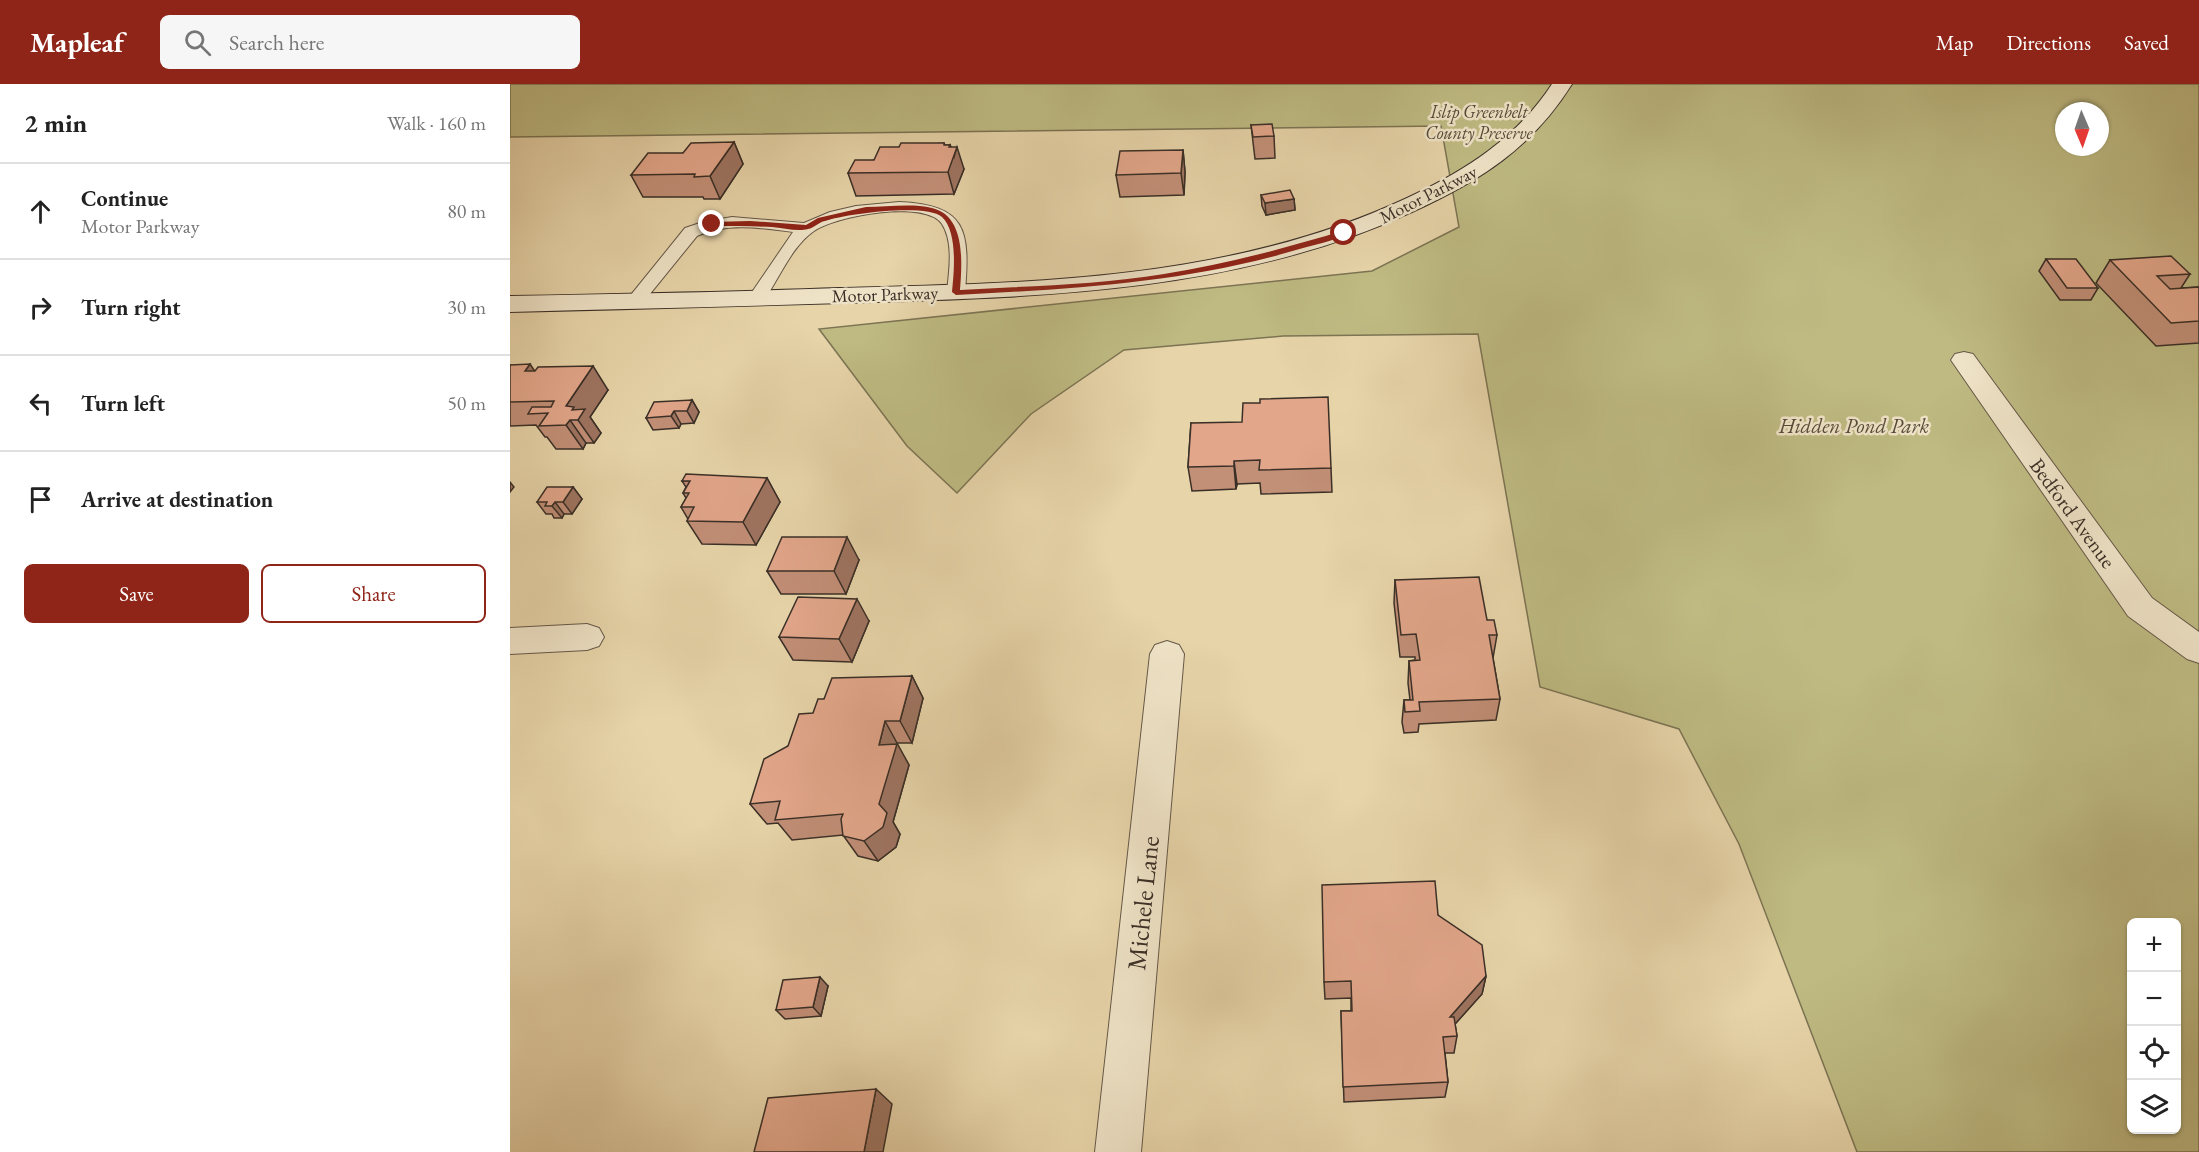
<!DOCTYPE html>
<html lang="en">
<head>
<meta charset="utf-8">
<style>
	:root { --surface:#fff; --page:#f6f6f6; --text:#222; --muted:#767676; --line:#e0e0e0; --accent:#8f2418 }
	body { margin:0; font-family:"EB Garamond",serif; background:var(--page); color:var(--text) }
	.controls { position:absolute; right:18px; bottom:18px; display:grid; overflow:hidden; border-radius:9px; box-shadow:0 2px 4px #0004 }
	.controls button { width:54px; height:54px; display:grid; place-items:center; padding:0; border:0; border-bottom:2px solid var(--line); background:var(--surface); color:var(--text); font:30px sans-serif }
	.compass { position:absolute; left:1545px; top:18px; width:54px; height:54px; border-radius:50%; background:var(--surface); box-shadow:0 2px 4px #0004; rotate:178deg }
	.stop { position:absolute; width:18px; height:18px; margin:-14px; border:4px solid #8f2418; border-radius:50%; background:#fff }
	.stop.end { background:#8f2418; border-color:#fff; box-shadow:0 2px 6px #0008 }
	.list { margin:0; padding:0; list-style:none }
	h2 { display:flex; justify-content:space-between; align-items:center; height:78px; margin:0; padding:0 24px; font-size:26px }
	h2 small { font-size:20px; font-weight:400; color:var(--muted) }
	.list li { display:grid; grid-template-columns:39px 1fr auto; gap:18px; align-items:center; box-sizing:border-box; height:96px; padding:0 24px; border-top:2px solid var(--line) }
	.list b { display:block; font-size:22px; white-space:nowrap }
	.list p { margin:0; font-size:20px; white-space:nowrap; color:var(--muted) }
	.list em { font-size:20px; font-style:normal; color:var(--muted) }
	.actions { display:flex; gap:12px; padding:18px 24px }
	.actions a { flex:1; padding:14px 0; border:2px solid var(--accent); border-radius:9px; text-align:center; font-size:21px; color:var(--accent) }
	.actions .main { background:var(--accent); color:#fff }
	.icon { flex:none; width:33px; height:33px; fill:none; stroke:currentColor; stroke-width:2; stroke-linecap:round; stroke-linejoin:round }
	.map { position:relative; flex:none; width:1689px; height:1068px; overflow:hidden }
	header { display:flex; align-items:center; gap:36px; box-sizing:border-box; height:84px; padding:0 30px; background:var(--accent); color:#fff }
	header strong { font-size:28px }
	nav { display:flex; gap:33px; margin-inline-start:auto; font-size:21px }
	.search { width:420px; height:54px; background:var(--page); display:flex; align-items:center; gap:15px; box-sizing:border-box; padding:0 21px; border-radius:9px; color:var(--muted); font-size:22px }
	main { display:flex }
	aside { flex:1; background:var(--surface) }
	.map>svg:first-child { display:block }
	.green { fill:#beba82; stroke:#7c7454; stroke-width:1.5; fill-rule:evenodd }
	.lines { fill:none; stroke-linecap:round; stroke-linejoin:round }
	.service-casing { stroke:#655848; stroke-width:2 }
	.minor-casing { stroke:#655848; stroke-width:2 }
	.secondary-casing { stroke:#3a2f27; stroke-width:2 }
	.service { fill:#efe3c7; fill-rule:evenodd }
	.minor { fill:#efe3c7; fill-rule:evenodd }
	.secondary { fill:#efe3c7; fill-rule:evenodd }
	.wall { fill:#c28f77; stroke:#3a2f27; stroke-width:1.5 }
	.shaded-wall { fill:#9e7461; stroke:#3a2f27; stroke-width:1.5 }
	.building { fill:#e2a68a; stroke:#3a2f27; stroke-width:1.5 }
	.route { fill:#8f2418 }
	.labels { text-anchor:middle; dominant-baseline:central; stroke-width:5; stroke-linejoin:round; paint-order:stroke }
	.far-park-label { font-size:18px; font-style:italic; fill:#544b39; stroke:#efe3c7 }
	.far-street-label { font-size:18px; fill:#3a2f27; stroke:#efe3c7 }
	.park-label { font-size:21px; font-style:italic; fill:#544b39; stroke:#efe3c7 }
	.street-label { font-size:21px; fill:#3a2f27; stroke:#efe3c7 }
	.near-street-label { font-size:26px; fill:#3a2f27; stroke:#efe3c7 }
</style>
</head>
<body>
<header>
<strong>Mapleaf</strong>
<div class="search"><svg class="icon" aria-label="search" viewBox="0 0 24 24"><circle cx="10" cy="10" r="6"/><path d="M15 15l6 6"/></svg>Search here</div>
<nav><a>Map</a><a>Directions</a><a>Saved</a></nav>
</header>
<main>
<aside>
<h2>2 min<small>Walk · 160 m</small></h2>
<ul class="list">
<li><svg class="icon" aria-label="ahead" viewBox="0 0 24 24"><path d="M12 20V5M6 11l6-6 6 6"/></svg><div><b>Continue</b><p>Motor Parkway</p></div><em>80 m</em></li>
<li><svg class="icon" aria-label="right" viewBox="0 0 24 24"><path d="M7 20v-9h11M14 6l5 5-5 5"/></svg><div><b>Turn right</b></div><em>30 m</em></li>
<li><svg class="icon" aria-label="left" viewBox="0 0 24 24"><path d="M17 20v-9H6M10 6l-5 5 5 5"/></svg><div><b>Turn left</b></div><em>50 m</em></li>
<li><svg class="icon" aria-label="arrive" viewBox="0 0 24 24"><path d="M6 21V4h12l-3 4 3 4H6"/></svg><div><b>Arrive at destination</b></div></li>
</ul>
<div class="actions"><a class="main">Save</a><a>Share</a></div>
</aside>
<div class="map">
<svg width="1689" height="1068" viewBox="0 0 1689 1068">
	<rect width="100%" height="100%" fill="#e7d4a9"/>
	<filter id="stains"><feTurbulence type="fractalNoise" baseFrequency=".00333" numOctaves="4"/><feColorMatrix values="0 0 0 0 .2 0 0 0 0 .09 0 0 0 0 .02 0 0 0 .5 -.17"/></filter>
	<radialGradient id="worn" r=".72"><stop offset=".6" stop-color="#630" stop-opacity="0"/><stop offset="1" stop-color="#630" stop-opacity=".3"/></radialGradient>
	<path class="green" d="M0 0H1689V1068H1347L1229 760 1169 645 1030 603 968 250 773 252 614 266 521 330 447 409 397 362 309 245 862 187 949 143 931 42 0 53ZM1554 27H1590V63H1554ZM1622 838H1666V1046H1622Z"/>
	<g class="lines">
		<defs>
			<path id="service" d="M389 118C457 121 460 146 455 208L452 212H440L437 208C439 187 444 159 432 140 416 115 325 132 304 147 281 163 269 195 253 218H241L238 214 283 148C252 144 217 138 187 152L131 221H119L116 217 175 144 193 138 222 133 294 139 320 128 346 122Z"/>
			<path id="minor" d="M1454 268 1463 270 1642 514 1689 548V579L1677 575 1618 532 1441 276 1445 270Z
				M77 540 89 544 94 553 89 562 77 566 0 570V544Z
				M657 557 669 561 674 570 631 1068H585L640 570 645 561Z"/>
			<path id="secondary" d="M1042 0H1062C1022 64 970 97 902 128 724 210 525 213 333 219 222 223 111 225 0 228V212C110 210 220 208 330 204 522 199 720 197 897 114 955 87 1007 54 1042 0Z"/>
		</defs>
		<use href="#service" class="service-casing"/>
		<use href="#minor" class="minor-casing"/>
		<use href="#secondary" class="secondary-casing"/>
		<use href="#service" class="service"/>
		<use href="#minor" class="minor"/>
		<use href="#secondary" class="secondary"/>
	</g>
	<path class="wall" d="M741 41 764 52 765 74 745 75Z
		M224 58 233 80 210 115H194L193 113H133L121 91 173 69Z
		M434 59 435 61H440L454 85 444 110 346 112 338 89 389 63Z
		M673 66 675 88 674 111 610 113 606 91Z
		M751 111 784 115 785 126 756 131 752 122Z
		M1536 175 1588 204 1581 216H1550L1529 187Z
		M1600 176 1680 190 1671 204 1689 203V259L1646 262 1586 199Z
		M0 281 98 306 80 333 91 349 84 359H76L73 365H46L37 353H35L26 341 0 342Z
		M182 316 189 328 184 339 171 340 169 344 143 346 136 334Z
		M681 339 821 384 822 408 751 410 750 399 727 400 726 405 682 407 678 383Z
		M257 394 270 418 246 461 192 460 177 437 178 435 171 423 176 414 173 409 176 403 172 397Z
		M63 403 72 415 62 430H54L52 434H44L42 430H36L27 418Z
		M349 476 336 510H271L257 487Z
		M885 496 977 536 987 551 983 574 990 615 986 636 909 640 908 648 894 649 892 638 894 616H900L898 599 899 577 905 576V573H890L884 519Z
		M359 537 342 578 283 576 269 553Z
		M402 592 413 614 402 659H387V660L399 681 383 738 390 750 386 763 368 777 348 772 333 751 282 756 268 739 257 740 240 720 278 662 314 615Z
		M928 831 976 892 972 910 945 940 947 952 944 969H935L938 998 935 1013 834 1018 831 927H841V914L815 915 814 898Z
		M318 902 311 932 275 935 266 926Z"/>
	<path class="shaded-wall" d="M224 58 233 80 210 115 200 92Z
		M434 59 441 80 439 63 440 61 444 73 447 63 454 85 444 110 438 88 434 61Z
		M673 66 675 88 674 111 671 89Z
		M784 115 785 126 756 131 755 119Z
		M20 280 36 304 15 287Z
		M83 282 98 306 80 333 91 349 84 359 68 336 56 322Z
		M182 316 189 328 184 339 177 327Z
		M164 327 171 340 169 344 161 332Z
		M60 336 76 359 73 365 56 341Z
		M724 377 727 400 726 405 724 382Z
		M257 394 270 418 246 461 233 438Z
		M0 398 4 403 0 408Z
		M63 403 72 415 62 430 53 418Z
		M45 418 54 430 52 434 42 422Z
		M337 453 349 476 336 510 324 487Z
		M347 515 359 537 342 578 329 555Z
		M402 592 413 614 402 659 390 637Z
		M375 637 399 681 383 738 390 750 386 763 368 777 354 757 369 720V661Z
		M976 892 972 910 937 949 940 933Z
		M310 893 318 902 311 932 303 923Z
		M366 1005 382 1020 373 1068H354Z"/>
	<path class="building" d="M762 40 764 52 743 53 741 41Z
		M224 58 200 92 184 93 185 90 121 91 138 69H173L181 59Z
		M391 59H434V61H440L439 63H447L438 88 338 89 345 76H364L370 63H389Z
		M673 66 671 89 606 91 610 67Z
		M780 106 784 115 755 119 751 111Z
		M1661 172 1680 190 1647 192 1660 205 1689 203V237L1661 239 1600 176Z
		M1536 175H1566L1588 204H1557Z
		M20 280 15 287H25L28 283 83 282 56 322 64 323 62 326 75 325 68 336H60L56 341 29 342 38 329 18 330 22 323H41L44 317 0 318V281Z
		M818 313 821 384 749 386 750 376 724 377V382L678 383 681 339 732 338 733 319H750V315Z
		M182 316 177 327H164L161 332 136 334 144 318Z
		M176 390 257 394 233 438 177 437 184 423H171L179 409H173L180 397H172Z
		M37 403H63L53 418H45L42 422H35L37 418H27Z
		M272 453H337L324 487H257Z
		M969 493 977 536H984L987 551H979L990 615 909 618 910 627 895 628 894 616H903L899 577 910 576 906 550 891 551 885 496Z
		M288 513 347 515 329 555 269 553Z
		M402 592 390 637H375L369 661 387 660 369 720 377 729 373 743 354 757 333 752 331 735 333 730 265 736 270 717 240 720 254 675 278 662 289 630 303 629 308 615H314L322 594Z
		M925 797 928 831 972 861 976 892 940 933H944L947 952 933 953 938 998 833 1003 831 927H842L841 897 814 898 812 801Z
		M310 893 303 923 266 926 273 896Z
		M366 1005 354 1068H244L258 1014Z"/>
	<path class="route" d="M356 123C376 123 402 119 422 124 456 132 452 179 450 206 518 202 587 201 654 190 715 180 773 165 832 147L838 149C823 158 802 161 786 166 675 199 560 205 446 211L442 208C444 188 448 148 432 133 416 119 335 130 315 137 309 138 304 144 298 145 288 148 273 144 262 143 242 142 222 142 202 142L199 140 202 138 240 137 296 141 308 134Z"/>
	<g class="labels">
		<g class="far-park-label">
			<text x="969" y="27">Islip Greenbelt<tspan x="969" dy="21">County Preserve</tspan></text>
		</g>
		<g class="far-street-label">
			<text transform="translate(918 110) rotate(-27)">Motor Parkway</text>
			<text transform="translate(375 210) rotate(-2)">Motor Parkway</text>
		</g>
		<g class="park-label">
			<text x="1344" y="341">Hidden Pond Park</text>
		</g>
		<g class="street-label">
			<text transform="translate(1563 429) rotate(54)">Bedford Avenue</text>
		</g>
		<g class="near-street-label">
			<text transform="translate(633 819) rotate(-84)">Michele Lane</text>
		</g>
	</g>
	<rect width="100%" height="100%" filter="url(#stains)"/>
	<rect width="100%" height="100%" fill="url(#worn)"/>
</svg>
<div class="controls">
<button>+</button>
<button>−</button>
<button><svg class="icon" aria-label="locate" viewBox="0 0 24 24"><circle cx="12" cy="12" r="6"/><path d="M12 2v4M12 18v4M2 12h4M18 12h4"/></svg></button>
<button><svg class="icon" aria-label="layers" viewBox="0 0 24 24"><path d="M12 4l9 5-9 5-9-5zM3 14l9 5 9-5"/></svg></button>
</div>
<svg class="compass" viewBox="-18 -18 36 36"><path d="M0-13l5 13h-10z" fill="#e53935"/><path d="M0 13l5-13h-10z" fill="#767676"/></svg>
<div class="stop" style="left:834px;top:149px"></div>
<div class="stop end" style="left:202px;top:140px"></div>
</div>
</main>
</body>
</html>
